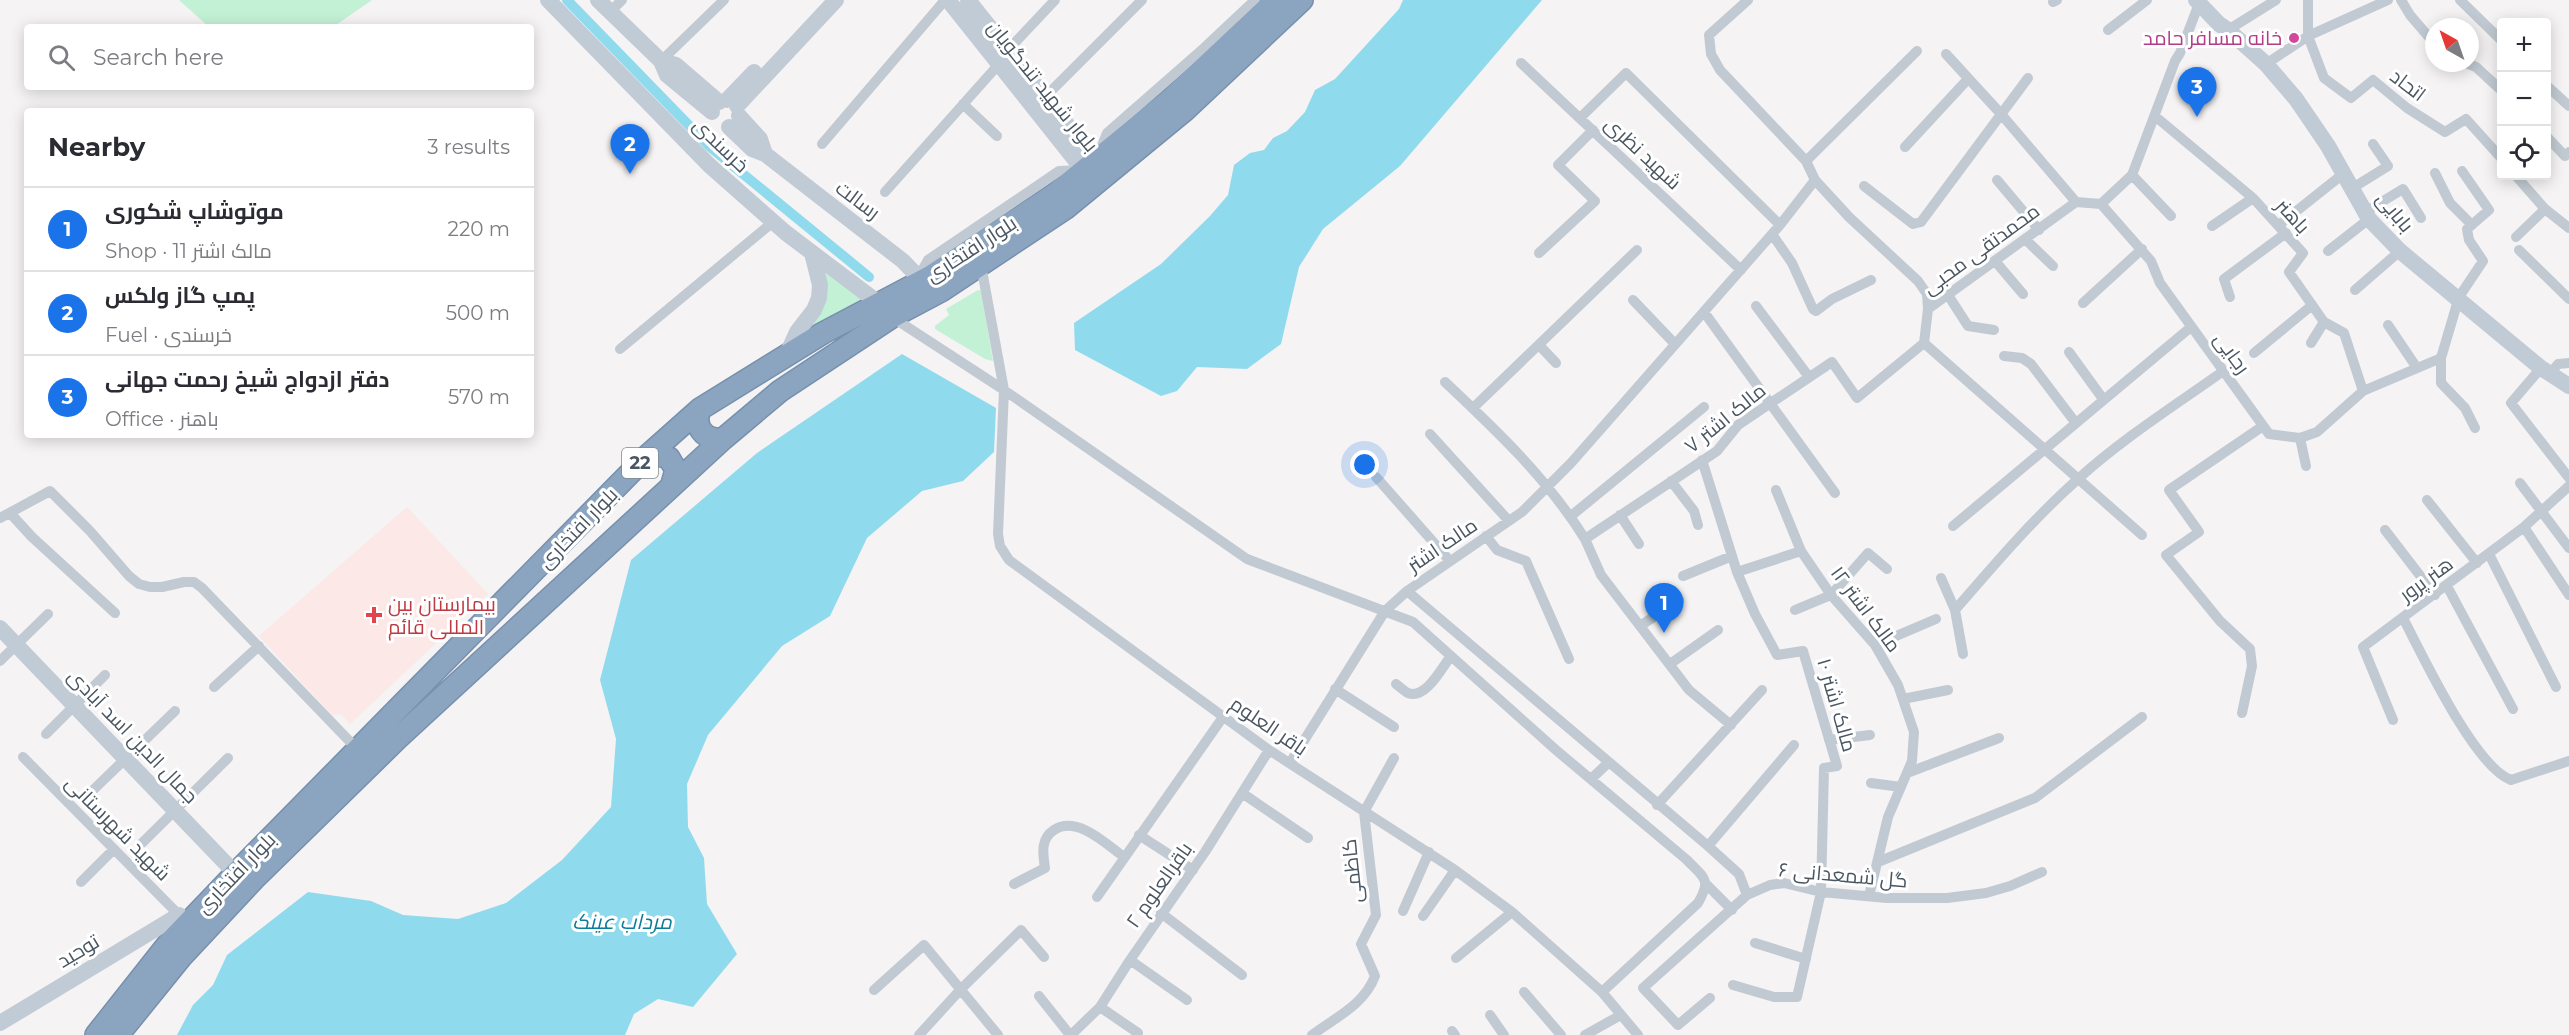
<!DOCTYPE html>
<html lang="en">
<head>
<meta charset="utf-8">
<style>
	:root { --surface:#fff; --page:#f2f2f3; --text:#2b2b33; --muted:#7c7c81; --line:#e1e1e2; --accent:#1a73e8 }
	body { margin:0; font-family:Montserrat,Cairo,sans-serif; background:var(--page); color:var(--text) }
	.controls { position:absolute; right:18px; top:18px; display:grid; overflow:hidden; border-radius:6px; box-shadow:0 3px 15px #0003 }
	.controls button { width:54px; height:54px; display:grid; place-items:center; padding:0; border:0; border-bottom:2px solid var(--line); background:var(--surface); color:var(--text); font:30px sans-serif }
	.compass { position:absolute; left:2425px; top:18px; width:54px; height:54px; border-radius:50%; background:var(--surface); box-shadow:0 3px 15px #0003; rotate:320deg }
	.you { position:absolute; left:1365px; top:465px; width:21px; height:21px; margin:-15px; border:4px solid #fff; border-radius:50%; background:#1a73e8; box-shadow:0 0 0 9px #1a73e833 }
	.badge { display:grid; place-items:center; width:39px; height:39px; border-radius:50%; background:var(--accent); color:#fff; font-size:20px; font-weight:700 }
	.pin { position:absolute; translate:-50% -50px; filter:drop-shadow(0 2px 3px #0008) }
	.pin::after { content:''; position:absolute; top:32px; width:21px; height:18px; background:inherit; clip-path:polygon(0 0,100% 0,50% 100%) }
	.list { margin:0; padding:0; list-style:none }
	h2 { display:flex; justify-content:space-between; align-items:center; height:78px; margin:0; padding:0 24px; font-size:26px }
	h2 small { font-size:20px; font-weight:400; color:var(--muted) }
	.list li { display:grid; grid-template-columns:39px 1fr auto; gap:18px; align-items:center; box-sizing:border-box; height:84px; padding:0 24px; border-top:2px solid var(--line) }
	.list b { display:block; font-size:22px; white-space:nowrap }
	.list p { margin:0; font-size:20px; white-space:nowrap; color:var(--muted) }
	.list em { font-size:20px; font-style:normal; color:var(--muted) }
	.icon { flex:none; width:33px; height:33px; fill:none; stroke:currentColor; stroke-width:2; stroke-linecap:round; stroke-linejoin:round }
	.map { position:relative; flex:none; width:2569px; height:1035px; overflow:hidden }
	.search { position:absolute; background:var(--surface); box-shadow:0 3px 15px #0003; left:24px; top:24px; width:510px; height:66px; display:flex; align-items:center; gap:15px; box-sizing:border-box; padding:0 21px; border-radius:6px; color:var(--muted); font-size:22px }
	.panel { position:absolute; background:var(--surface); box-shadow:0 3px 15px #0003; left:24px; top:108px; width:510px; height:330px; border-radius:6px }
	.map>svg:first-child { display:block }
	.medical { fill:#fce8e6 }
	.green { fill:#c3f1d5 }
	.water { fill:#90daee }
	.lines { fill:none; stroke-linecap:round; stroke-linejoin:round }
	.canal { stroke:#90daee; stroke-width:10 }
	.highway-casing { stroke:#7690ad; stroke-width:24 }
	.street { stroke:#c1cad2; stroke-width:10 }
	.secondary { stroke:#c1cbd6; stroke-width:16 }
	.highway { stroke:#8ba5c1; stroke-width:21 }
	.hotel-dot { fill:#d1479c; stroke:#fff; stroke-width:2 }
	.health-dot { fill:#e0444e; stroke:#fff; stroke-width:2 }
	.labels { text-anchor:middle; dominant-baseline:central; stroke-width:6; stroke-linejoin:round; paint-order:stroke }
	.shield { fill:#fff; stroke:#808990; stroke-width:1.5 }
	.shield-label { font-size:18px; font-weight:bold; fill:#4a5661 }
	.hotel-label { font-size:20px; fill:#b23c85; stroke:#fff; text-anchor:end }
	.street-label { font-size:20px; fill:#4a5661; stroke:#fff }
	.health-label { font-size:20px; fill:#be3a42; stroke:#fff; text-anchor:start }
	.water-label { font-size:21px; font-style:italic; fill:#0c7c9b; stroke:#fff }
</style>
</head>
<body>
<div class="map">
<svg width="2569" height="1035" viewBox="0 0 2569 1035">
	<rect width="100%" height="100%" fill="#f5f3f3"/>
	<path class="medical" d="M407 507 488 594 350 724 341 714 332 715 259 636Z"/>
	<path class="green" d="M179 0H372L333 27H209Z
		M824 270 864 301 809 330Z
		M978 290 981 291 993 361 985 359 935 329V326L949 315 946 309Z"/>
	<path class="water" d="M1403 0H1542L1400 166 1323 229 1299 267 1281 344 1247 369 1197 367 1177 391 1161 396 1075 350 1074 323 1161 264 1210 216 1228 195 1234 165 1250 153 1264 150 1273 138 1287 131 1305 112 1315 90 1335 79 1399 9Z
		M902 354 996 408 994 452 963 481 922 491 867 538 830 616 782 646 708 735 687 784 688 827 704 858 707 904 737 954 693 1007 658 999 634 1014 625 1035H177L193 1005 213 985 227 955 308 892 371 901 403 915 458 919 506 903 562 860 611 807 616 739 600 680 631 560 757 453Z"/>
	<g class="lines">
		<path class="canal" d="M567 0 710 147 869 277"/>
		<defs>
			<path id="highway" d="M700 409C693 426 704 441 723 439
				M646 457 655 454 669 458 676 470 672 484
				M96 1035 168 944 230 879 646 457 700 409 823 333 931 276 1055 194 1172 98 1276 0
				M118 1035 182 956 254 879 398 738 723 439 780 391 892 317 941 291 1066 208 1184 111 1302 0"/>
		</defs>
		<use href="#highway" class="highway-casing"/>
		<path class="street" d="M1748 0 1709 35 1711 54 1720 70 1806 161 1815 180 1849 217 1918 281 1927 294 1928 309 1924 343 2142 535
			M2308 0V36L2324 78 2351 98 2373 80 2407 108 2445 132 2466 119 2502 159
			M2401 0 2410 15 2434 43
			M2460 0 2502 41
			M2053 2 2057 0
			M610 12 622 0
			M2108 30 2147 0
			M2228 30 2276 0
			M1008 50 1055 0
			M1946 54 2001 114 2076 202
			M661 61 724 0
			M1521 63 1741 270
			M2466 63 2476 67 2502 91
			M2266 64 2308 36 2388 0
			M2546 85 2569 106
			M1045 97 1142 0
			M963 104 997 136
			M2156 117 2253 198 2303 253 2289 272 2324 322 2344 333 2363 391
			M1580 118 1626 73 1780 225
			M2546 136 2565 156 2569 152
			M822 144 945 0
			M1905 147 1968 79
			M1100 151 1107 133 1204 48 1255 0
			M1806 161 1917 51
			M2435 173 2450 203 2472 225
			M2132 175 2171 216
			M2516 176 2545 209 2569 228
			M1997 180 2039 230
			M1864 186 1913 224 1921 222 2028 78
			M2351 189 2388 166 2373 144
			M885 192 999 64
			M2101 204 2151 261 2160 283 2269 434 2300 438 2317 432 2363 391 2441 358 2459 297 2483 261 2469 240 2467 229 2489 210 2462 171
			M2365 212 2403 189 2421 218
			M2279 225 2343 174
			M2212 226 2253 198
			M1772 234 1792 263 1813 309 1816 311 1832 299 1871 280
			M2516 237 2545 209
			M2026 240 2053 266
			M2519 250 2569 299
			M2328 251 2369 219
			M1539 253 1595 201 1558 165 1593 130
			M1995 261 2023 294
			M981 265 1004 390 998 534 1000 546 1009 560 1269 750 1455 870 1512 912 1602 992 1638 1035
			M922 281 923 269 928 260 1059 171 1081 170
			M2355 290 2400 251
			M1948 295 1968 326 1994 330
			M2230 297 2224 279 2286 233
			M1633 300 1675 344
			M2083 303 2142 249
			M1756 306 1809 377
			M1928 309 2076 202 2101 204 2132 175 2175 61 2180 53 2200 1
			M1704 312 1835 493
			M892 317 1004 390 1247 559 1413 622 1556 750 1687 860C1704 878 1712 879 1698 903L1602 992
			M2388 325 2417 368
			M2311 343 2324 322
			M1539 345 1556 363
			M620 349 773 222
			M2069 352 2103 399
			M2254 353 2311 306
			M2004 356 2022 358 2031 364 2075 422
			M2441 358V383L2465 408 2475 428
			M2541 368 2511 403 2569 478
			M2550 374 2558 364 2569 363
			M1445 382C1496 430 1547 478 1585 539L1717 451 1738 425 1832 362 1857 398 1924 343
			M1473 408 1637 250
			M1430 434 1509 521
			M2300 438 2306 466
			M1702 460 1737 572 1755 614 1777 655 1803 651 1837 766 1824 768 1821 892 1797 997H1774L1733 985
			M1376 477 1450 561
			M1671 481 1694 511 1698 525
			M2520 483 2569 548
			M1776 490 1801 551 1831 595 1875 645 1898 685 1914 732 1912 761 1888 817 1869 896
			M2427 500 2477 563
			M10 513 32 537 115 613
			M1620 515 1639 544
			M1571 516 1704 407
			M0 518 50 491 90 531 129 576 139 584 150 587H162L184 582H194L202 588 358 750
			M1953 526 2191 327
			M2524 527 2569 595
			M2385 530 2435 595
			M1486 536 1497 550 1526 561 1569 659
			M1585 539 1601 575 1689 690 1731 725
			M2489 554 2556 687
			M1737 572 1801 551
			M1683 576 1732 556
			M1941 578 1955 610 1963 654
			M2447 586 2513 709
			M1407 591 1708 846 1739 874 1747 895
			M1795 610 1831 595 1868 553 1887 569
			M1955 610C1994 565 2033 519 2078 479 2122 439 2174 406 2222 372
			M2403 618C2423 656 2474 766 2511 780L2569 761
			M1640 626 1679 600
			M1875 645 1936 619
			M0 661 48 614
			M1670 664 1718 630
			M1396 684C1400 687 1404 691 1408 693 1426 700 1442 667 1451 656
			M214 687 259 646
			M1335 689 1394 727
			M1903 699 1948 690
			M2242 713 2252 666 2250 649 2220 621 2166 555 2199 532 2169 490 2263 426
			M2393 720 2363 647 2524 527 2569 486
			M46 734 105 675
			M1829 740 1870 735
			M23 757 183 919
			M1290 763 1385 611 1407 591 1522 512 1571 463 1780 225 1815 180
			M1907 773 1999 738
			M1591 779 1609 762
			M1871 783 1901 787
			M91 792 175 711
			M1242 793 1308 838
			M1657 805 1762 690
			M1139 835 1193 870
			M142 843 228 758
			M1708 846 1794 745
			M1878 862 2035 798 2142 717
			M81 882 114 849
			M1705 883 1732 910
			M1014 884 1045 868C1043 854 1040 839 1054 830 1077 815 1106 844 1124 857
			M1097 897 1223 717
			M1403 911 1429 852
			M1161 913 1242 975
			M1423 916 1455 870
			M1755 943 1806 959
			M1456 958 1512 912
			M1130 960 1187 1000
			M874 990 924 945 998 1035
			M1524 992 1561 1035
			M1039 996 1070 1035
			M1710 998 1678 1025 1643 988 1747 895 1770 885 1784 883 1821 892 1887 898H1947L1986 893 2010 886 2042 872
			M1100 1007 1138 1033
			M1490 1015 1504 1035
			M1452 1031 1455 1035
			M919 1035 961 989 1021 930 1044 957
			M1071 1035 1100 1007 1130 960 1205 852 1269 750
			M1312 1035C1336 1017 1364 1005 1375 976L1361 944 1376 915 1364 812 1394 758
			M1585 1035 1621 1015"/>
		<path class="secondary" d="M548 0 709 165 786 233 880 304
			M598 0 661 61 667 75 712 112
			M948 0 1084 171
			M968 0 1096 161
			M2196 0 2219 24 2228 30 2266 64 2296 99 2328 146 2369 219 2400 251 2541 368 2569 386
			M661 61 676 65 719 102
			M727 100 754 72
			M737 106 836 0
			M739 116 760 139 765 154
			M729 127 752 149 765 154 903 261 922 281
			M787 354 797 332 814 310 819 298 820 285 812 253
			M0 628 235 873
			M0 1023 179 915"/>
		<use href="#highway" class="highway"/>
	</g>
	<circle class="hotel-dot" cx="2294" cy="38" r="6"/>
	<path class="health-dot" d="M371 606h6v6h6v6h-6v6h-6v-6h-6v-6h6z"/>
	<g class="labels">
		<rect class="shield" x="622" y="448" width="36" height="30" rx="4.5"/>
		<g class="shield-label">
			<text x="640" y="463">22</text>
		</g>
		<g class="hotel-label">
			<text x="2282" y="38">خانه مسافر حامد</text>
		</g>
		<g class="street-label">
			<text transform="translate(2408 85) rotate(37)">اتحاد</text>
			<text transform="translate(1043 86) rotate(51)">بلوار شهید تندگویان</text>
			<text transform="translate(721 145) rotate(44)">خرسندی</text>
			<text transform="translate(1643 153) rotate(43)">شهید نظری</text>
			<text transform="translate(858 200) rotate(37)">رسالت</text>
			<text transform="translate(2395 212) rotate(50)">بابایی</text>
			<text transform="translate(2293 216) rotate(48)">باهنر</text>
			<text transform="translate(971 249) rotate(-33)">بلوار افتخاری</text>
			<text transform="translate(1981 249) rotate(-36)">محمدتقی محبی</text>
			<text transform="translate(2232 353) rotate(54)">رجایی</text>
			<text transform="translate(1725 418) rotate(-39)">مالک اشتر ۷</text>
			<text transform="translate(578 528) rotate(-46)">بلوار افتخاری</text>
			<text transform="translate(1442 545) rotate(-34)">مالک اشتر</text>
			<text transform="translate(2426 579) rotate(-36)">هنر پرور</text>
			<text transform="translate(1866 609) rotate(53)">مالک اشتر ۱۲</text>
			<text transform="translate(1837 705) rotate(74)">مالک اشتر ۱۰</text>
			<text transform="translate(1269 726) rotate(34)">باقر العلوم</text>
			<text transform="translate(133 736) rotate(46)">جمال الدین اسد آبادی</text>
			<text transform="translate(118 828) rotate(45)">شهید شهرستانی</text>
			<text transform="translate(1352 871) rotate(-96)">کاظمی</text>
			<text transform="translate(236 873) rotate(-46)">بلوار افتخاری</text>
			<text transform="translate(1843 875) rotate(5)">گل شمعدانی ۶</text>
			<text transform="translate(1159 885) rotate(-55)">باقرالعلوم ۲</text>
			<text transform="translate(78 951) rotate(-31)">توحید</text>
		</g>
		<g class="health-label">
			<text x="388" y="604">بیمارستان بین<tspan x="388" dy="23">المللی قائم</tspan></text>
		</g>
		<g class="water-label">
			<text x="622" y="921">مرداب عینک</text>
		</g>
	</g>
</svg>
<div class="controls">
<button>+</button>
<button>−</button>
<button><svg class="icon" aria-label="locate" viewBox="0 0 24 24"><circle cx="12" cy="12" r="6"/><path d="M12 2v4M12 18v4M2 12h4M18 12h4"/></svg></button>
</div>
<svg class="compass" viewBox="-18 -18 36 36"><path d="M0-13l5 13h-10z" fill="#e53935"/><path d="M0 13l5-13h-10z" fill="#7c7c81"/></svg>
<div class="you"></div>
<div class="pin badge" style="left:1664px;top:633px">1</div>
<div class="pin badge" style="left:630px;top:174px">2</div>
<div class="pin badge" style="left:2197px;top:117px">3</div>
<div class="search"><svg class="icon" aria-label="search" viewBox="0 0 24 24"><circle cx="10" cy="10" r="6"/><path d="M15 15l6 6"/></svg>Search here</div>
<section class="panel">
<h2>Nearby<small>3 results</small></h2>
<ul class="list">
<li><span class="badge">1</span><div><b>موتوشاپ شکوری</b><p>Shop · مالک اشتر 11</p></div><em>220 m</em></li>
<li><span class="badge">2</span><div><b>پمپ گاز ولکس</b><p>Fuel · خرسندی</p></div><em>500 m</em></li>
<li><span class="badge">3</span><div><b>دفتر ازدواج شیخ رحمت جهانی</b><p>Office · باهنر</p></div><em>570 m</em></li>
</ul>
</section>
</div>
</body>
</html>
